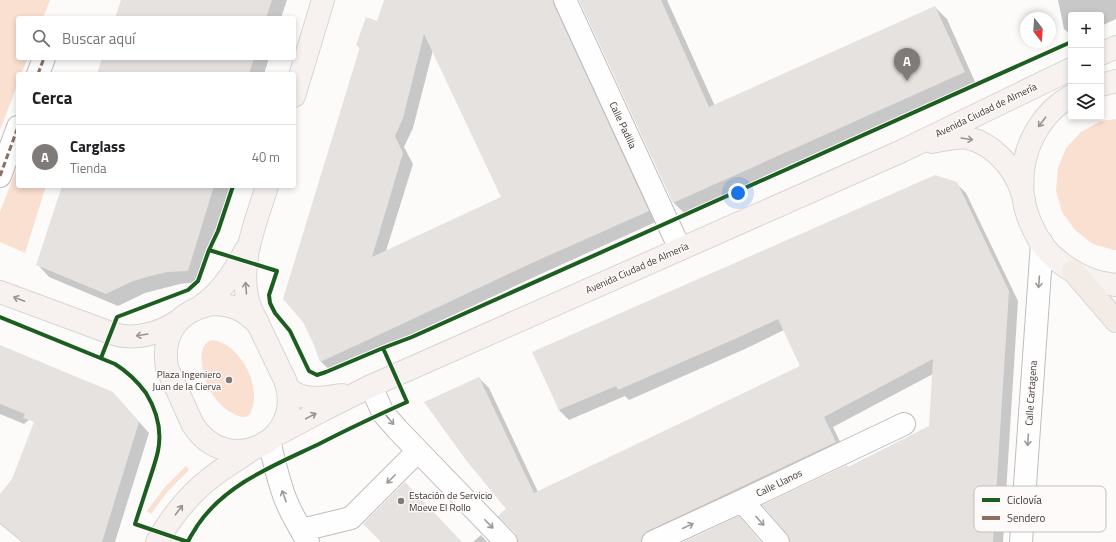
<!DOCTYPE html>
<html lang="es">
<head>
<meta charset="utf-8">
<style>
	:root { --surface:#fff; --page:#f6f6f6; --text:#202124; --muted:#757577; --line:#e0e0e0; --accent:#7f7b79 }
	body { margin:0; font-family:"Titillium Web",sans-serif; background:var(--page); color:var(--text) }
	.controls { position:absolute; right:12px; top:12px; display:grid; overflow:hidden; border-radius:4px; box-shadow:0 2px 6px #0003 }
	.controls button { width:36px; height:36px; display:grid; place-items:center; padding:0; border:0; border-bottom:1px solid var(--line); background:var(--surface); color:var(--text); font:20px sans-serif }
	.compass { position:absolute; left:1020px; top:12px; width:36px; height:36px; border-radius:50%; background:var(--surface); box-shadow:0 2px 6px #0003; rotate:163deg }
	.you { position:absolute; left:738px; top:193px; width:14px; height:14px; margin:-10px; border:3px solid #fff; border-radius:50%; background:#1a73e8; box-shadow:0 0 0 6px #1a73e833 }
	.badge { display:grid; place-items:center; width:26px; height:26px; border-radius:50%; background:var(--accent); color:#fff; font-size:13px; font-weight:700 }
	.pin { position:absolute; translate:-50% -33px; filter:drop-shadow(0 1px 2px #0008) }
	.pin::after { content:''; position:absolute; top:21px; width:14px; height:12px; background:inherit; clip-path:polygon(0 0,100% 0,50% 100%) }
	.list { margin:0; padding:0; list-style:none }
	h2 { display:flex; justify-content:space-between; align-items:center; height:52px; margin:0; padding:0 16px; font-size:17px }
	h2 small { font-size:13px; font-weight:400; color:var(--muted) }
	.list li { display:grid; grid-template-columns:26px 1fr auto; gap:12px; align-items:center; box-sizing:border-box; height:64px; padding:0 16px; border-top:1px solid var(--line) }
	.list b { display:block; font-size:15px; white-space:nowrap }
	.list p { margin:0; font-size:13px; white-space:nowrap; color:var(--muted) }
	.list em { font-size:13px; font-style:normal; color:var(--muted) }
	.icon { flex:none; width:22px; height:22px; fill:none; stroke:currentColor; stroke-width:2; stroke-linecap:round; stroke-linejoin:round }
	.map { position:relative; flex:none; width:1116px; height:542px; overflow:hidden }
	.search { position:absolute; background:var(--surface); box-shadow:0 2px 6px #0003; left:16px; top:16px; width:280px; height:44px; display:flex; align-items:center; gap:10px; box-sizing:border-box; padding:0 14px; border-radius:4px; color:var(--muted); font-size:15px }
	.panel { position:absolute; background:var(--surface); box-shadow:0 2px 6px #0003; left:16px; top:72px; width:280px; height:116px; border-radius:4px }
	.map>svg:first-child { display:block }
	.green { fill:#f9e0d1 }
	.shadow { fill:#0003; fill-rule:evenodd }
	.building { fill:#e5e2e0; fill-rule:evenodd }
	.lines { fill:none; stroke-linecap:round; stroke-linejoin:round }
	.minor-casing { stroke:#c1bdbc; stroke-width:24 }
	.major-casing { stroke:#d7d5d5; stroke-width:24 }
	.highway-casing { stroke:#d7d5d5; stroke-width:24 }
	.minor { stroke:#fffefe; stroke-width:22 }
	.major { stroke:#f7f2f0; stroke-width:22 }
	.highway { stroke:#f3ebe6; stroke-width:22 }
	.quiet { stroke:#8d6e63; stroke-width:3; stroke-dasharray:6 3; stroke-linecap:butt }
	.cycleway-casing { stroke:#fdfaf9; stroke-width:6 }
	.cycleway { stroke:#1b5e20; stroke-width:4 }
	.oneway { stroke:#999492 }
	.oneway2 { stroke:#9d9a98 }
	.poi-dot { fill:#7f7b79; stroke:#fdfaf9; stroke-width:1.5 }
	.labels { text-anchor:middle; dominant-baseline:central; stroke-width:3; stroke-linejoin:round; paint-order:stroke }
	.street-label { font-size:10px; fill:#3b3633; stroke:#fdfaf9 }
	.poi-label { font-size:10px; fill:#3b3633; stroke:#fdfaf9; text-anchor:end }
	.key { fill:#fdfaf9; stroke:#c3bfbe; stroke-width:1 }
	.key-label { font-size:11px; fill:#3b3633 }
</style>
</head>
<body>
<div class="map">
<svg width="1116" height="542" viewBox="0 0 1116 542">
	<rect width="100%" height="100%" fill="#fcfbfa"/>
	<path class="green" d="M0 0H50L43 18H18V58H28L21 74H18V83L0 130Z
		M1116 119V250H1114L1093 244 1075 230 1062 212 1056 191 1058 168 1066 148 1081 132 1101 121Z
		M18 165V186H46L25 253 0 242V212Z
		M212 340C239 343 261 383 252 409 251 413 249 417 244 417 241 417 238 416 236 415 225 410 217 402 211 392 204 381 193 345 212 340Z
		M186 466 189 470 168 491 151 514 147 511 165 487Z"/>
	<path class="shadow" d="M122 0H287L281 18H116Z
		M385 0H563L658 221 543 273 410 335 331 371 320 361 360 48 357 45 378 22ZM433 50 502 197 386 251 413 164 404 147 413 128Z
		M621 0H667L715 106 935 7 947 19 976 84 686 215 673 202Z
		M1058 0H1116V19L1101 26V15H1071V35L1064 29Z
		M103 58H269L264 74H98Z
		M956 183 966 193 1018 301 1003 542H791L848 468 930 426 933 374 833 427 845 452 655 542H519V538L507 509 479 378 489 388 538 492 801 367 784 330 745 349 629 400 625 396 569 420 559 410 534 353Z
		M63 186H230L200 282 180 284 145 293 118 306 49 277 38 265Z
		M0 346 123 404 149 433 115 542H22L0 524V495L10 489 41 410 24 424 0 414Z
		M481 535 487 542H473Z"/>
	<path class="building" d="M121 0H272L266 18H115Z
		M384 0H553L554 5 649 211 532 263 400 325 320 362 314 345 303 322 283 299 360 47 356 45 366 17 377 21ZM424 34 501 197 372 257 403 153 395 136 403 118Z
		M579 0H661L709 107 935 6 965 72 673 203Z
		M102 58H254L249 74H97Z
		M935 175 957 182 1009 291 993 542H790V539L787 534 762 505 847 465 848 467 929 426 933 359 824 417 836 442 648 531 643 535 641 542H518V539L515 533 498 516 506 509 466 460 424 402 479 377 534 493 800 366 778 319 735 339 618 390 616 386 559 410 532 352Z
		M62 186H214L188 271 167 272 147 277 133 281 106 294 36 265Z
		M0 345 113 392 139 422 102 542H23L0 523V494L12 479 34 422 23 418 25 414 0 404Z
		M405 482 462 542H381L363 524Z
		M739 516 761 542H683Z"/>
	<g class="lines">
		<defs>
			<path id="minor" d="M565 0 680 249
				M38 74 44 58
				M0 176 18 127
				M371 386 383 413 397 429 506 542
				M269 441C274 460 278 480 285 498 291 514 300 528 308 542
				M742 501 778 542
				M302 530 351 518 418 451
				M653 542 742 501 904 424
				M1021 542 1042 243"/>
			<path id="major" d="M1101 54 1116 47
				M1101 85 1116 81
				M294 96 323 0
				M932 142C944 140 957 136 968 138 994 144 1014 168 1022 192 1024 198 1024 204 1026 210 1029 221 1035 233 1041 243 1053 260 1075 275 1095 281 1102 283 1109 284 1116 285
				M1022 193C1023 185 1022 178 1023 170 1027 140 1044 111 1071 96
				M0 292 111 333C133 341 159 334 178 321
				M214 304C234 305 244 310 258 324L285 380C307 441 228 479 193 425L167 368C161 333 179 310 214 304Z
				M200 307C221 293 234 273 245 251
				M258 323C254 316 250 309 248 301 238 263 256 222 267 186
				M288 388C302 402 324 398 342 395
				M276 435 323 410 371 386 902 151 1071 69
				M157 542C171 517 189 494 213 476 225 467 238 459 251 450"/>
			<path id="highway" d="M1073 271 1116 321"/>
		</defs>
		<use href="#minor" class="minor-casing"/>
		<use href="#major" class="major-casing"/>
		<use href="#highway" class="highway-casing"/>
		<use href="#minor" class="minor"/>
		<use href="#major" class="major"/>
		<use href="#highway" class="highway"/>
		<path class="quiet" d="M38 74 44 58
			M0 176 18 127"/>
		<defs>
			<path id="cycleway" d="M209 250 218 231 233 186
				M0 317 115 364C128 372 137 381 146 393 157 411 162 431 158 451 156 460 153 469 150 478 145 493 140 509 135 524L188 542
				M101 358 117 317 188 290 198 281 209 250 277 271 269 295 270 303 275 313 290 331 309 371 317 375 326 372 383 348 412 337 1071 42
				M188 542C190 536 194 532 197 526 225 484 275 465 319 444 348 429 378 415 407 402L383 348"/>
		</defs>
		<use href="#cycleway" class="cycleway-casing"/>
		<use href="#cycleway" class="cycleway"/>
	</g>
	<defs><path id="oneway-shaft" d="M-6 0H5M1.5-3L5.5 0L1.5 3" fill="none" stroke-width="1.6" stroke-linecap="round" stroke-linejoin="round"/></defs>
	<g class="oneway">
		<use href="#oneway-shaft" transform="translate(1042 122) rotate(127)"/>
		<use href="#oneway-shaft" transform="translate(967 139) rotate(9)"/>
		<use href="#oneway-shaft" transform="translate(246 288) rotate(-94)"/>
		<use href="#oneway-shaft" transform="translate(19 299) rotate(-159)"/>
		<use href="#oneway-shaft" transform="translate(142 335) rotate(171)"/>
		<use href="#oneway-shaft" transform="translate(311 416) rotate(-28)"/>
		<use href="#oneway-shaft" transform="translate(179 510) rotate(-53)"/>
	</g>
	<g class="oneway2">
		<use href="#oneway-shaft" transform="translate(1039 282) rotate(94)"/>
		<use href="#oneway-shaft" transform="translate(390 420) rotate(50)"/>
		<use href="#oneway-shaft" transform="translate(1028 440) rotate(94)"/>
		<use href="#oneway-shaft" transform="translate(391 479) rotate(135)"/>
		<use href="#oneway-shaft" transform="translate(284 496) rotate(-110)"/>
		<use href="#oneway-shaft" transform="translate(760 521) rotate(48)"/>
		<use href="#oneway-shaft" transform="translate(489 524) rotate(46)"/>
		<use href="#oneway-shaft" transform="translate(688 526) rotate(-25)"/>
	</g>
	<g class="poi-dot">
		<circle cx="229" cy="380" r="4"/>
		<circle cx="401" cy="501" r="4"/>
	</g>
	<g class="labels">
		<g class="street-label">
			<text transform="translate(986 110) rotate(-26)">Avenida Ciudad de Almería</text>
			<text transform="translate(623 125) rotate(65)">Calle Padilla</text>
			<text transform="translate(637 268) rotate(-24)">Avenida Ciudad de Almería</text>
			<text transform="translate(1031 393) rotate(-86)">Calle Cartagena</text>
			<text transform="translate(779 483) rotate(-26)">Calle Llanos</text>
		</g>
		<g class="poi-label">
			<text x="221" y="374">Plaza Ingeniero<tspan x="221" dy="12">Juan de la Cierva</tspan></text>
			<text x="409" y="495" text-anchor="start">Estación de Servicio<tspan x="409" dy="12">Moeve El Rollo</tspan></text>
		</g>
	</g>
	<rect x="974" y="486" width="132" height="46" rx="6" class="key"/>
	<rect x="982" y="498" width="18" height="4" fill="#1b5e20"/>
	<rect x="982" y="516" width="18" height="4" fill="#8d6e63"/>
	<g class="key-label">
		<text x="1007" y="504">Ciclovía</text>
		<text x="1007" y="522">Sendero</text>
	</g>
</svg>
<div class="controls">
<button>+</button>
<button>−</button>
<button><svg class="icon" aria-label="layers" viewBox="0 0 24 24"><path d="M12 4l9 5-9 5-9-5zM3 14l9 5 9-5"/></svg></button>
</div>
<svg class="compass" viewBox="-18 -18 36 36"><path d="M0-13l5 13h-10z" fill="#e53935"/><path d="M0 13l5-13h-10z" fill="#757577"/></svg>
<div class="you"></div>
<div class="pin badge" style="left:907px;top:81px">A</div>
<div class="search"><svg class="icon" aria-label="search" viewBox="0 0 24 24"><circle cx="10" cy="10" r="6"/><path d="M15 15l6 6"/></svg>Buscar aquí</div>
<section class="panel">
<h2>Cerca<small></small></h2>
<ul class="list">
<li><span class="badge">A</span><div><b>Carglass</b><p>Tienda</p></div><em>40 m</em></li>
</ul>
</section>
</div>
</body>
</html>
